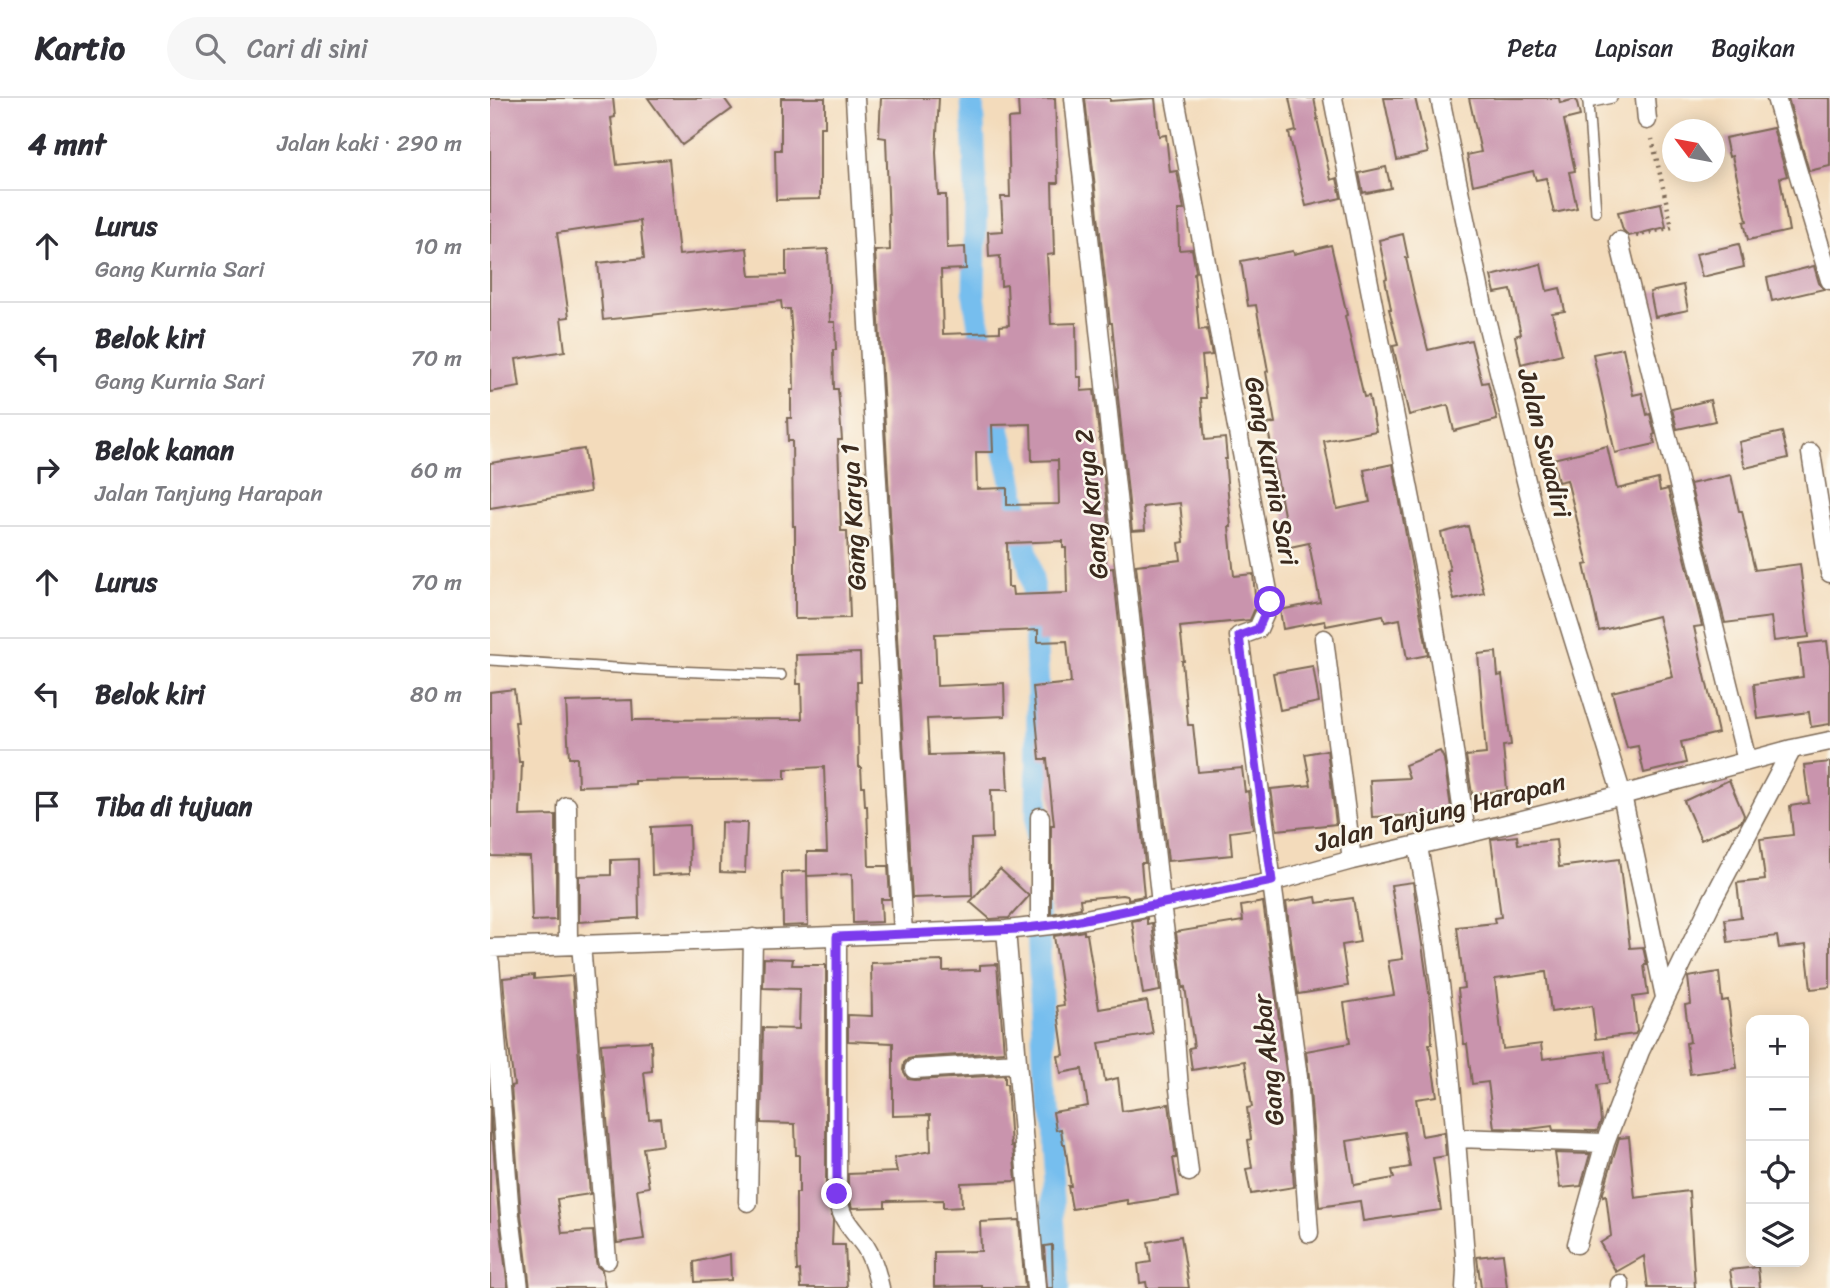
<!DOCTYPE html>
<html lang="id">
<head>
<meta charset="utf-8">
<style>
	:root { --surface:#fff; --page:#f7f7f7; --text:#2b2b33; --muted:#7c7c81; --line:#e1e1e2 }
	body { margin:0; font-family:Sriracha,sans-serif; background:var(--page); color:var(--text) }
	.controls { position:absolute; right:21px; bottom:21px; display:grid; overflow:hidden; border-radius:14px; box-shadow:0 4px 18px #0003 }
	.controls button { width:63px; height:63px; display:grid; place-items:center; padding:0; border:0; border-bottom:2px solid var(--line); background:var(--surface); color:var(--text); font:35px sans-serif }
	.compass { position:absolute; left:1172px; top:21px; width:63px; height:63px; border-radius:50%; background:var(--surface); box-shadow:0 4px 18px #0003; rotate:302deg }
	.stop { position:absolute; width:21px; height:21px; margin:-16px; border:5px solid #7c3aed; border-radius:50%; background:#fff }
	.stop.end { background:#7c3aed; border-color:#fff; box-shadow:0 2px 7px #0008 }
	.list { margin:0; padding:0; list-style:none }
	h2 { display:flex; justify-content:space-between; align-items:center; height:91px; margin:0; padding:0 28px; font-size:30px }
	h2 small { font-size:23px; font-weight:400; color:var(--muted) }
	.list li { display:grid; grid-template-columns:46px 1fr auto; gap:21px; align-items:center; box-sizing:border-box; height:112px; padding:0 28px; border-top:2px solid var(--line) }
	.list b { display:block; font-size:26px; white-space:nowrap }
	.list p { margin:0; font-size:23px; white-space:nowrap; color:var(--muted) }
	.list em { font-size:23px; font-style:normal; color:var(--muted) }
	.icon { flex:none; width:38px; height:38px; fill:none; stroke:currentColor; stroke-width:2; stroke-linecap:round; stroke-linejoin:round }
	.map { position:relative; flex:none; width:1340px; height:1190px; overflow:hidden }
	header { display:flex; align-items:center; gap:42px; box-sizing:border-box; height:98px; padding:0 35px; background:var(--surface); border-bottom:2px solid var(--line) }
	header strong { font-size:33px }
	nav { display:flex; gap:38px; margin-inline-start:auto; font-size:24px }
	.search { width:490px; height:63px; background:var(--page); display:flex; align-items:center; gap:18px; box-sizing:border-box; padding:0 24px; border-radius:38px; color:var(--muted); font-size:26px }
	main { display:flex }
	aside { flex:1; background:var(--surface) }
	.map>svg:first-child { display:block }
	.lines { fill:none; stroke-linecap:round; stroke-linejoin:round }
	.canal { stroke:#76beee; stroke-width:23 }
	.building { fill:#c994ad; fill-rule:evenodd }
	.service-casing { stroke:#7b6855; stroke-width:12 }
	.minor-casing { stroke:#7b6855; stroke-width:21 }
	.path { stroke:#7b6855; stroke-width:4.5; stroke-dasharray:2 5; stroke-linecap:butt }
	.service { stroke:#fff; stroke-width:9 }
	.minor { stroke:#fff; stroke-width:18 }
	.route { stroke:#7c3aed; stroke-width:9 }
	.labels { text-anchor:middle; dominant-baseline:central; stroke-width:5; stroke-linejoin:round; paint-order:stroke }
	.street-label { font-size:26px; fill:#3b2a1e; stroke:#fbf7ec }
</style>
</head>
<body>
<header>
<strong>Kartio</strong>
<div class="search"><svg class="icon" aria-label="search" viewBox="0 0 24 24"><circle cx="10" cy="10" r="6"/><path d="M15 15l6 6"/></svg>Cari di sini</div>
<nav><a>Peta</a><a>Lapisan</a><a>Bagikan</a></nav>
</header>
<main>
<aside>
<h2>4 mnt<small>Jalan kaki · 290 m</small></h2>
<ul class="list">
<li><svg class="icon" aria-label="ahead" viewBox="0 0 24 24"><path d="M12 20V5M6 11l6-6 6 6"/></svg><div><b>Lurus</b><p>Gang Kurnia Sari</p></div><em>10 m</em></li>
<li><svg class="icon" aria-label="left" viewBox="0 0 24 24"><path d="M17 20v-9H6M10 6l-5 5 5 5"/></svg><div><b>Belok kiri</b><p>Gang Kurnia Sari</p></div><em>70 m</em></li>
<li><svg class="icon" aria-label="right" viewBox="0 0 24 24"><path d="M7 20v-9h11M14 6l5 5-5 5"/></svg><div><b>Belok kanan</b><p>Jalan Tanjung Harapan</p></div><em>60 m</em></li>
<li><svg class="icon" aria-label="ahead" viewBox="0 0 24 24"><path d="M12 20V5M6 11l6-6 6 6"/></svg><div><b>Lurus</b></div><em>70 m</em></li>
<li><svg class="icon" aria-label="left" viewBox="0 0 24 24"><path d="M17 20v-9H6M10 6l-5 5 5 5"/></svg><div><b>Belok kiri</b></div><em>80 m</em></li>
<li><svg class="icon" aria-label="arrive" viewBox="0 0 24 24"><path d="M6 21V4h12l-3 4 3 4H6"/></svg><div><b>Tiba di tujuan</b></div></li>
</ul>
</aside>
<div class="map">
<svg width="1340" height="1190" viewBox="0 0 1340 1190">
	<rect width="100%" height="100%" fill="#fbf7ec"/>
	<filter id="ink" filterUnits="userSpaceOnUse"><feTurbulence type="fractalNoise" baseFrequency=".0143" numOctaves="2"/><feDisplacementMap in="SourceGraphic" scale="14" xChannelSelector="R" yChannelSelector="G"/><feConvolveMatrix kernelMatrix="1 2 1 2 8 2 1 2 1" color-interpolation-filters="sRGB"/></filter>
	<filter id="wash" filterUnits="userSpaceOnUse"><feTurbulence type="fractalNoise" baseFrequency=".00686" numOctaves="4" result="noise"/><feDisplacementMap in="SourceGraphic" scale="28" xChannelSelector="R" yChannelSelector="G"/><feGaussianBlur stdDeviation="1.57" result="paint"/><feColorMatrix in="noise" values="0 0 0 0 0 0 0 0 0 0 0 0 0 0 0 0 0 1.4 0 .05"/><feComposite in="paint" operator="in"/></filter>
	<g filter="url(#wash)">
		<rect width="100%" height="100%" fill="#f3dbbb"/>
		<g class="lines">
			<path class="canal" d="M482 0 486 97 484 197 495 265
				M501 299 520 374 543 486 548 593 547 740
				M547 809 558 1042 568 1190"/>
		</g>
		<g id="blocks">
			<path class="building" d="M0 0H123L125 19 121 20 127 67 179 61 189 157 257 150 260 178 296 177V153L338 151 340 224H345L346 252H343L344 291H348L352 342H348L351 433H357L360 520 305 521V428H303L302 343H298L297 320H301V292H304L303 254 300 211H292L291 203 113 222 108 165 154 160 150 123 67 135 79 219 71 220 75 253 26 261 30 289 0 294Z
				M158 0H234L242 11 192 47Z
				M291 0H335V29H330V101L286 102 285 52H291Z
				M391 0H449L446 54 448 97H456L457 150 475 149 476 171 451 172 453 236 510 234V228L519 227 517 187 511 188 510 158 499 159 498 134 513 133 511 99H520L518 21 529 20 528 1 565 0 568 85H562L564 156 557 157 561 226 586 225 587 279H591V293L604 292 620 435 615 436 616 471 623 470 655 765H651L654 798 638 801V798L632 797 590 801 591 810 561 816V727H564L557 661H550L543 589 581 585 577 543 548 544V532L445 536 447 588 514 585 515 618 437 621 439 657 516 655 518 692H501L502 740 481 741 482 798 422 800 385 153 400 152 396 40 389 39ZM541 326 542 363 568 362 569 406 517 407V390L487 391 486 354H503L502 327ZM573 443V450H576L577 495 523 497 522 489H518L517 445Z
				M595 0H620V3L665 0 669 38 676 37 680 74 687 73 694 112H688L689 152 702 151 706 174 704 175 709 232 717 231 722 257 712 258 716 300H711L715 342 735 340 737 361H735L741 429H739L744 478 763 476 766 508 760 522 690 529 694 563H692L698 627H703L708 674 752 670 755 694 758 693 763 731 740 734 742 757 678 763 646 467 691 462 689 445 694 444 690 405 653 409 655 432 642 433 627 290 628 289 622 225H620Z
				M799 0H824L828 21H827L841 82 847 80 851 100 816 108 799 35 806 33Z
				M894 0H925L938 55 907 62Z
				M979 0H1069L1070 5 1086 1 1090 18 1074 22 1085 73 1079 74 1087 110 1064 115 1056 80 1046 82 1043 73 983 87 977 57 991 54Z
				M1298 0H1340V68L1319 73Z
				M1283 30 1297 78 1290 80 1299 133 1258 142 1254 124 1257 123 1242 58 1239 59 1235 40Z
				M896 69 901 90 877 95 876 94 873 95 869 75Z
				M1171 105 1176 129 1139 138 1133 132 1128 114Z
				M913 136 918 160H916L926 205 938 252 981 242 992 285 998 284 1007 322 964 333 958 307 919 317 903 248 908 247 899 211H901L895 181 897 180 889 142Z
				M1249 146 1254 169 1212 179 1206 156Z
				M841 147 857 217 855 218 874 299 879 298 886 333 834 343 847 411 880 404 874 372 903 366 938 557 917 561 910 521 895 524 893 517 836 528 835 523 793 531 790 512 830 504 819 445 800 449 777 326 785 325 776 274 778 273 766 207 758 208 751 163 803 153 804 156Z
				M1051 166 1057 193 1070 190 1075 213 1062 215 1072 256 1031 266 1025 238 1031 236 1021 192 1005 195 1001 178Z
				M1324 168 1329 185 1334 191 1282 203 1277 180Z
				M1193 187 1198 212 1165 219 1160 194Z
				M1133 250 1143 297 1152 295 1157 317 1160 316 1165 336 1163 337 1165 346 1125 355 1103 256Z
				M1220 302 1225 323 1187 331 1182 311Z
				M1292 334 1298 360 1255 370 1249 344Z
				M1117 348 1127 391 1168 381 1170 393 1178 391 1212 528 1204 529 1228 635 1191 644 1196 665 1154 675 1148 648 1137 650 1122 594 1183 579 1168 518 1109 533 1094 467 1098 466 1077 382 1068 384 1063 361Z
				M94 351 100 394 0 410V365Z
				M1241 377 1249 413H1252L1256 432H1255L1265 472 1310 466 1319 539 1284 543 1281 519 1235 525 1200 386Z
				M978 428 994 495 964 502 957 473 960 472 951 435Z
				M1337 543 1340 566V626L1321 629 1319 614 1268 621 1264 586 1313 579 1309 546Z
				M1006 554 1008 578 1012 577 1021 647 1013 648 1017 692 982 696 976 658 996 656 988 556Z
				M370 555 371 584H367L369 669H371L372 688H374L375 708H377L379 768H398L400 801H391L392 824 363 825 362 776 317 778V754H337L334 669 295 671V681L145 683V686L88 688 87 660H79L76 604 142 602 143 622 312 621 311 586H307L306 557Z
				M823 568 829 604 790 612 783 575Z
				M24 591 28 624H25L29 664H32L30 718 66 717V822L42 823 40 759 1 758 0 594Z
				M837 652 846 726 787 732 781 691 821 687 815 656Z
				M950 653 954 661 962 717 932 725 930 717 882 719 880 682 919 680 915 667Z
				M1340 664V889L1321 891 1316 847 1289 850 1287 838 1238 844 1235 821 1251 819 1247 785 1275 782 1270 741 1303 737 1300 708 1319 705 1314 667Z
				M1239 682 1254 717 1251 724 1211 742 1194 703Z
				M231 724 257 725 255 775 230 774Z
				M199 727 200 775 162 777 161 729Z
				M1027 738 1028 746 1066 742 1069 769 1129 761 1140 850 1153 849 1157 867H1154L1158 897 1143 899 1147 933 1145 936 1106 941 1102 908 1061 914 1056 874 1005 881 1013 951 1051 946 1053 961 1115 953 1119 985 1107 987 1111 1023 1107 1033 1063 1032 1062 1028 1039 1031 1004 1030 998 984 982 986 977 946H974L968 891 974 890 967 829 1005 825 1004 820 1011 819 1001 741Z
				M148 761 149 820 89 824V778L121 777V762Z
				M510 771 539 798 519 820 500 821 480 804Z
				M317 773 318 827 293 828 292 774Z
				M923 784 940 902 942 946H939L947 998 926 1001 932 1038 954 1034 956 1058 943 1060 951 1112 873 1123 870 1103 829 1109 819 978 816 953 860 945 854 905 904 897 898 863 913 861 901 787ZM914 1034 920 1069 902 1072 904 1080 864 1087 857 1043Z
				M826 799 827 805 863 800 870 844 852 847 858 888 808 896 796 804Z
				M773 804 797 980 804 1089 761 1096 756 1071 762 1070 758 1042 761 1041 757 1010 762 1009 755 963 702 972 699 950 704 949 695 889 693 890 686 834 753 823 751 808Z
				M657 820V826L662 825 670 893 653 896 642 823Z
				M594 833V836H597L609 911 657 903 663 936 609 945 615 983 628 980 632 1013 679 1006 686 1060H683L689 1098 638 1106 637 1102 582 1111 578 1088H581L575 1046H573L571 1031 566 1032 563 1014 598 1008 592 971 571 975 568 958 574 957 567 908 574 907 564 838Z
				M274 860 303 861 302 867H336V1096L343 1122 342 1147H355L357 1190H311L310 1172 307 1173 306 1149V1095H309V1057H306L305 1026 271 1025 273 930 309 931 310 891 273 890Z
				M453 863V873L490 872V867L507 866 514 954 423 960 418 961 414 965 413 972 418 981 425 982 515 977V986H517L521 1048H523L526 1083 471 1085 472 1109 453 1110V1102L395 1103V1109L362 1110 358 1095V1076L407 1074 404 1060 441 1053 440 1017 403 1018V945L358 943V917L382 918 381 865Z
				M1229 874 1232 903 1238 902 1247 970 1200 976 1196 945 1200 944 1195 907 1201 906 1198 879Z
				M44 877V881L82 878 100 1096 67 1101 72 1135 103 1133 106 1163 107 1168 112 1172 115 1190H40L31 1116 21 988 24 987 18 942 13 880Z
				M161 943 162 973 154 974 159 1021 170 1020 173 1047 153 1050 159 1089 147 1091 154 1141 127 1145 111 946Z
				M0 1008 9 1118 18 1190H0Z
				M1139 1039 1145 1100 1199 1093 1205 1190H1158L1154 1158 1126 1174 1110 1145 1121 1138 1116 1097 1113 1098V1095L1129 1040Z
				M1065 1055 1100 1056 1091 1088 1070 1090Z
				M529 1122 535 1190H492V1188L444 1189V1154L491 1153 490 1124Z
				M691 1138 699 1190H657L656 1184 650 1185 648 1166 661 1164 658 1144Z
				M562 1147 563 1190H557L554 1148Z
				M240 1156 241 1182 205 1184 204 1164Z
				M1013 1156 1017 1190H991L987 1159Z
				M1268 1169 1270 1190H1243L1240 1172Z"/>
		</g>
	</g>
	<g filter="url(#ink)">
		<use href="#blocks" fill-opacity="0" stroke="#7b6855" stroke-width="2"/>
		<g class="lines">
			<defs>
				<path id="service" d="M1097 1 1098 5 1122 0
					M1098 5 1106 114
					M0 562 157 572 291 577"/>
				<path id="minor" d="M365 0 413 835
					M584 0 671 806 680 873 689 991 699 1074
					M685 0 780 504 768 531 749 538 808 979 819 1135
					M843 0 936 479 956 598 976 736
					M950 0 994 213 1043 411 1132 697 1175 899
					M1155 0 1157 22
					M1286 0 1340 182
					M1129 143 1257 663
					M1321 355 1340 475
					M834 541 862 762
					M77 708 78 846
					M928 748C933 779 940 811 944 842 960 952 968 1062 976 1172L975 1190
					M550 828V719
					M516 832 546 1190
					M347 839V1096C351 1123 360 1127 375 1148 383 1160 387 1176 390 1190
					M91 846 117 1162
					M0 850 516 832 570 826 782 784 862 762 976 736 1132 697 1302 651 1340 643
					M0 864 20 1117 29 1190
					M424 971 527 965
					M966 1040 1115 1045
					M258 1104 263 840
					M1087 1146 1115 1045 1150 953 1221 805 1302 651
					M1130 1186V1190"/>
			</defs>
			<use href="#service" class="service-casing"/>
			<use href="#minor" class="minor-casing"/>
			<path class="path" d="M1146 138 1182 129 1162 41"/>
			<use href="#service" class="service"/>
			<use href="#minor" class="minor"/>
		</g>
	</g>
	<g class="lines" filter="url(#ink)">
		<path class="route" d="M347 1096V839L528 831 570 826 782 783 749 538 768 531 780 504"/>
	</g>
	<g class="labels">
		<g class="street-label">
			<text transform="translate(1055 345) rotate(76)">Jalan Swadiri</text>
			<text transform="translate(782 373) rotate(79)">Gang Kurnia Sari</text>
			<text transform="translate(601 406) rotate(-96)">Gang Karya 2</text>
			<text transform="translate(363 419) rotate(-93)">Gang Karya 1</text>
			<text transform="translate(950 714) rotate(-14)">Jalan Tanjung Harapan</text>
			<text transform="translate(778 962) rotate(-96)">Gang Akbar</text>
		</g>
	</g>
</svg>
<div class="controls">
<button>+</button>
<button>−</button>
<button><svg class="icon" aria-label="locate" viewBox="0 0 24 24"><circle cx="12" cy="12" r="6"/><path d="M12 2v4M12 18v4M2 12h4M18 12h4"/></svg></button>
<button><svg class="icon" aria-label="layers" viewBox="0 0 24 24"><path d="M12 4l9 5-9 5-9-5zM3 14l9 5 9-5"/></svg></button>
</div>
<svg class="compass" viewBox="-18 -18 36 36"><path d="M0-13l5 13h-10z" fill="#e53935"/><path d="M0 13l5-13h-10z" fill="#7c7c81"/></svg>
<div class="stop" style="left:780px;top:504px"></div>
<div class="stop end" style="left:347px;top:1096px"></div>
</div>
</main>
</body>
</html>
